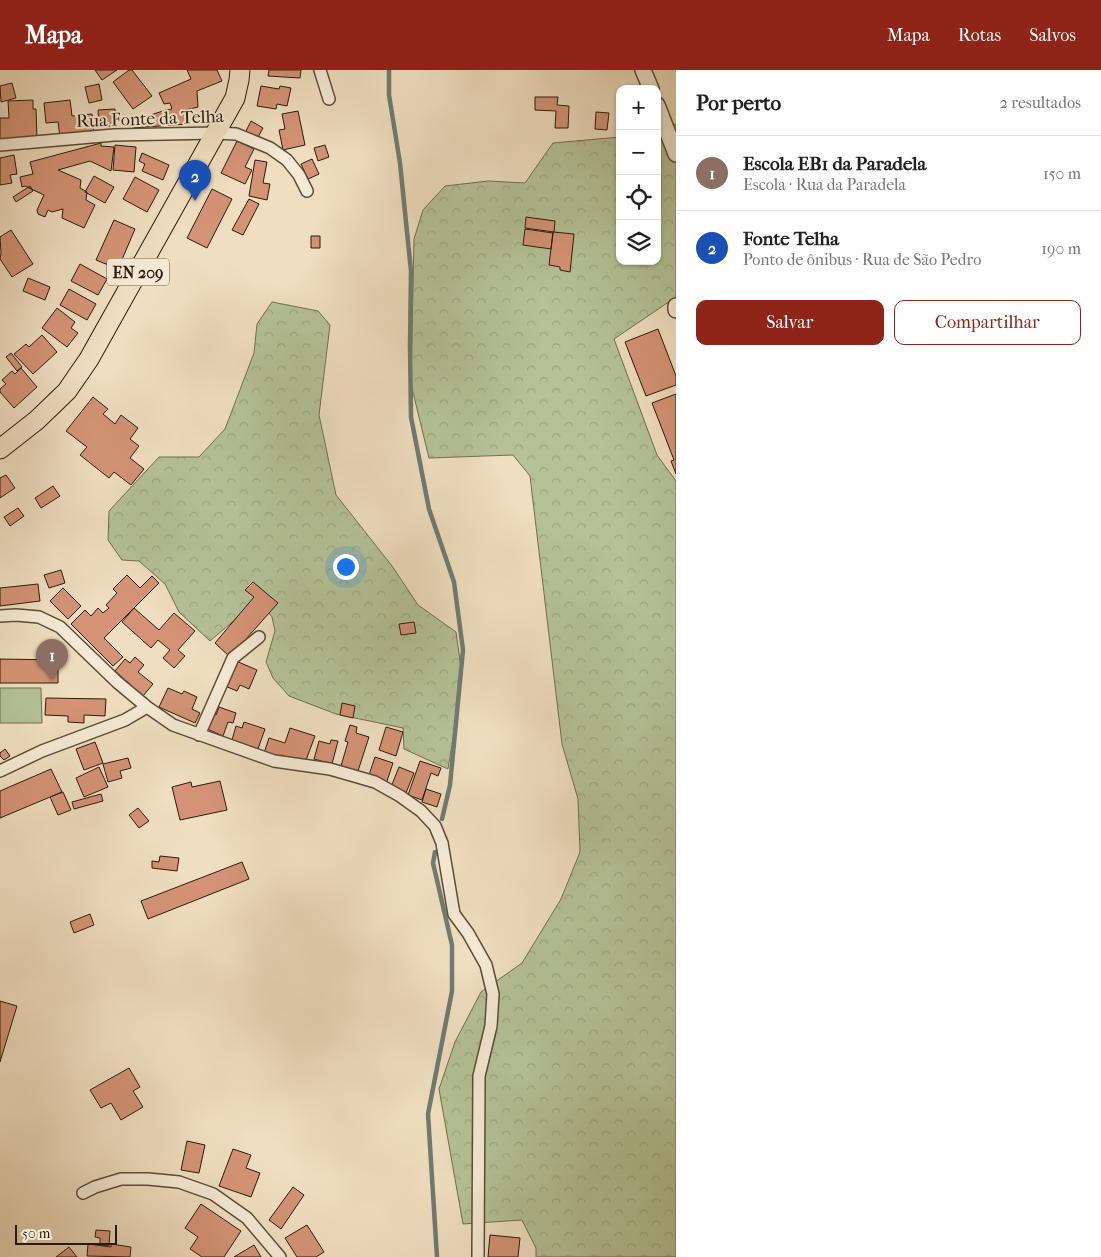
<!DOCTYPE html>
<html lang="pt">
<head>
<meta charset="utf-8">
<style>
	:root { --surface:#fff; --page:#f6f6f6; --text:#202124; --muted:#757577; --line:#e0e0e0; --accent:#8f2418 }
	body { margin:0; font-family:"IM FELL French Canon",serif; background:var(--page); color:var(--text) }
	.controls { position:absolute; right:15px; top:15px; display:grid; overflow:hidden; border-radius:10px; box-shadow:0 1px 4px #0004 }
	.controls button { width:45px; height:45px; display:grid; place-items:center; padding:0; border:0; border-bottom:1px solid var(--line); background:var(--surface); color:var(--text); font:25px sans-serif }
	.scale { position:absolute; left:15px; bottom:12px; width:102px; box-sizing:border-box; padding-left:5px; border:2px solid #2b1b0b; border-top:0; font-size:14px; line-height:18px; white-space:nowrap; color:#2b1b0b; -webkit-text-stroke:4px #f5ead5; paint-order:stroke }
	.you { position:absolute; left:345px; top:496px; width:18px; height:18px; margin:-12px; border:4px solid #fff; border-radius:50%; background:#1a73e8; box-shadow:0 0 0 8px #1a73e833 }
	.badge { display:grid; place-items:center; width:32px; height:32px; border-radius:50%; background:var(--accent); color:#fff; font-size:16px; font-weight:700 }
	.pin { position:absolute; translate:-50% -41px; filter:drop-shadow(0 1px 2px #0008) }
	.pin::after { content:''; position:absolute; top:26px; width:18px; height:15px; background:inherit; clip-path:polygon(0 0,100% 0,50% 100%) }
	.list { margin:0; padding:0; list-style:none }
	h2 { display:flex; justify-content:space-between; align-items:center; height:65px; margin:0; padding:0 20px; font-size:21px }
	h2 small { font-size:16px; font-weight:400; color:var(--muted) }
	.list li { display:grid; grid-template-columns:32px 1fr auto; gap:15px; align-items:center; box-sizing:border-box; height:75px; padding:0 20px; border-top:1px solid var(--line) }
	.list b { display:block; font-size:19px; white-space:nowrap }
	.list p { margin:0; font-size:16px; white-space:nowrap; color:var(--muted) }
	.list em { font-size:16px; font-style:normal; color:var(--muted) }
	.actions { display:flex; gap:10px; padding:15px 20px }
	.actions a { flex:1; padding:11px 0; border:1px solid var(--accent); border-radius:10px; text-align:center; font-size:18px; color:var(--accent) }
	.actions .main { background:var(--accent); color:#fff }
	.icon { flex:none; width:28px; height:28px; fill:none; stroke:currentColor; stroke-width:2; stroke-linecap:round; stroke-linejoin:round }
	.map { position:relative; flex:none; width:676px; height:1187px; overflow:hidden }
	header { display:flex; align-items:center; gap:30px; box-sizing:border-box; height:70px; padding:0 25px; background:var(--accent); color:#fff }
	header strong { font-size:24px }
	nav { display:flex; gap:28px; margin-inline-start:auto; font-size:18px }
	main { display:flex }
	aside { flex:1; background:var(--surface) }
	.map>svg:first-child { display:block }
	.forest { fill:url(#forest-crowns); stroke:#706e50 }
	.green { fill:#b4c296; stroke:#706e50 }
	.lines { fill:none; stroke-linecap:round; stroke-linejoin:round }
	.stream { stroke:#6f7b74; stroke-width:4.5 }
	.building { fill:#d49376; stroke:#2b1b0b }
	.minor-casing { stroke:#5c4c38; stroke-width:14 }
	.tertiary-casing { stroke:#5c4c38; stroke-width:18 }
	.primary-casing { stroke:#2b1b0b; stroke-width:21 }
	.minor { stroke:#f5ead5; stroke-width:11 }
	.tertiary { stroke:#f5ead5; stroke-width:15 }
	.primary { stroke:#efdebf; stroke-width:19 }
	.labels { text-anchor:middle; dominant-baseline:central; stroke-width:4; stroke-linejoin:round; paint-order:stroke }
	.shield { fill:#f5ead5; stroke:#685948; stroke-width:1 }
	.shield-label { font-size:16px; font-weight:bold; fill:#2b1b0b }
	.street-label { font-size:18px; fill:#2b1b0b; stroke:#f5ead5 }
</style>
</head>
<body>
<header>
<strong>Mapa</strong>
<nav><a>Mapa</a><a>Rotas</a><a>Salvos</a></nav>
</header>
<main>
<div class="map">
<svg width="676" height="1187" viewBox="0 0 676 1187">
	<defs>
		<pattern id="forest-crowns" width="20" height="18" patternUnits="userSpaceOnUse" patternTransform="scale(1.25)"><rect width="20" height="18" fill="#b4c296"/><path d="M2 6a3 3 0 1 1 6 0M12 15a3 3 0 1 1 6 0" fill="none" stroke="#9ba680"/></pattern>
	</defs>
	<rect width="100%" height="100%" fill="#efdebf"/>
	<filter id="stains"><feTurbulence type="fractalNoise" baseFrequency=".004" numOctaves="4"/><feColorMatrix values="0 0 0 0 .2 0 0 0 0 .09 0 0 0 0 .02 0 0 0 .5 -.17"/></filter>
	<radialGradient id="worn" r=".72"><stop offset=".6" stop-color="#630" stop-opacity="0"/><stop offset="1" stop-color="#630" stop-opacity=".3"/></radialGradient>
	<path class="forest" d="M676 54V227L614 269 657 385 676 411V1187H536V1178L522 1150 463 1154 439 1019 455 972 481 922 522 893 561 829 580 782 578 729 562 674 530 406 513 385 429 388 411 314 414 169 423 140 445 116 488 111 525 113 553 73 620 67V191H657V60Z
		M272 232 318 241 330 255 319 345 336 425 392 496 418 535 456 562 461 597 457 644 448 699 404 679 403 658 336 644 289 626 273 608 266 592 275 561 272 547 259 529 210 571 179 542 165 514 139 491 122 490 108 470 109 441 159 387H199L225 359 254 283 257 254Z"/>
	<path class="green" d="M0 618H41L42 653H0Z"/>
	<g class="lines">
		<path class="stream" d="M389 0V25L400 93 411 201 410 276 411 347 429 439 454 512 463 580 450 715 442 749
			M435 782 433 793 452 875V921L428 1044 437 1187"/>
	</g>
	<path class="building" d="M95 0H117L102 10Z
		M129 0H132L152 26 133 39 113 12Z
		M187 0H217L222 11 197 21 198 37 186 40 187 54 133 58 132 51 166 40 172 39 170 33 164 34 159 23 191 9Z
		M269 0H301L300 8 268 6Z
		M12 13 16 28 1 32 0 16Z
		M99 14 102 30 89 33 85 17Z
		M261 16 279 19 280 16 291 18 287 36 277 34 276 39 257 36Z
		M535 27H558L557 35 569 36 568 58H555L556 41 535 40Z
		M33 30V39H36L37 69 0 70V48H9L8 31Z
		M70 30 72 46 92 44 94 63 60 67 58 52 46 53 44 33Z
		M115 39 116 56H99L98 40Z
		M298 41 305 75 283 80 279 60 285 59 282 44Z
		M596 42 609 43 607 60 595 59Z
		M251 51 263 58 257 69 245 63Z
		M237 71 254 79 245 97 252 100 245 114 221 103Z
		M101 73V76L114 77 111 101 90 91 58 100 81 110 80 118 87 122 86 130 95 135 84 158 62 148 63 139 52 142 48 140 45 147 38 144 37 140 44 125 25 116 22 117 20 107 33 104 30 92Z
		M115 75 136 77 134 102 113 100Z
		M325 75 329 87 318 91 314 78Z
		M142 83 169 95 163 110 142 101 145 94 139 91Z
		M14 85 17 104 10 105 12 113 0 115V88Z
		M312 89 319 104 308 109 301 94Z
		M255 90 267 92 263 113 270 114 267 130 249 126Z
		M94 106 114 117 105 133 85 122Z
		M135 107 159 120 147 142 123 129Z
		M30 116 33 121 16 132 13 127Z
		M212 119 232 129 207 178 187 168Z
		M249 129 259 134 243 165 232 160Z
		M526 147 555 151 554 162 525 158Z
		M114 150 135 159 118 199 96 190Z
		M525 159 553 163 551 179 523 175Z
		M11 160 33 194 12 207 0 189 1 183 0 167Z
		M553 162 574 164 570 202 560 200V197L549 195Z
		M311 166H320V178H311Z
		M80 194 107 209 98 225 71 211Z
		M28 208 50 217 45 230 23 221Z
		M69 219 96 234 87 250 60 235Z
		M57 238 75 252 71 258 78 263 67 277 42 258Z
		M658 259 676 306V315L646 326 625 272Z
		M42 265 57 282 33 304 14 284 26 274 29 277Z
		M11 283 22 297 17 301 6 287Z
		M21 298 37 317 14 338 0 322V319L6 314 2 310 12 301 15 304Z
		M676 324V404L671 391 674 390 652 333Z
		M93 327 108 339 103 344 115 354 121 345 138 358 130 369 139 376 130 388 144 399 131 415 114 402 109 408 80 385 87 377 66 361Z
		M6 405 15 418 0 428V408Z
		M53 416 60 426 41 438 35 428Z
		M18 438 24 446 10 456 4 447Z
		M61 500 65 513 49 518 44 505Z
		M127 505 140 518 152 506 159 513 104 568 123 587 113 596 71 554 85 540 91 546 98 538 103 543 109 538 106 535 117 523 113 519Z
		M253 512 278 533 230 587 215 573 254 527 245 520Z
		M38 514 40 531 0 536V518Z
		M63 518 81 536 68 549 50 531Z
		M134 538 159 560 174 543 195 561 178 580 185 586 174 598 163 588 170 580 158 570 151 578 122 552Z
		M414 552 416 563 401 565 399 554Z
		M135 587 144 595 138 602 153 614 143 626 115 601 125 589 130 593Z
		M0 589 58 590V613H0Z
		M236 591 257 600 249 619 240 615 237 621 225 616Z
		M168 618 182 624 184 621 197 627 192 639 200 643 195 653 159 637Z
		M46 628 106 629 105 646 84 645V653L68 652V646L45 645Z
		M342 633 355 636 353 648 340 645Z
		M219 637 236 643 233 653 228 652 223 666 205 658 211 643 216 645Z
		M244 652 265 659 258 679 232 670 236 656 242 658Z
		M350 655 357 657 356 663 369 667 358 701 341 696 348 672 345 671Z
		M386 657 403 662 396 686 379 680Z
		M290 658 315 666 305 693 281 685 280 688 264 683 269 668 285 673Z
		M331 670 338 671 332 694 314 689 319 671 330 674Z
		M95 672 103 693 84 700 76 679Z
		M5 679 10 686 4 690 0 686V683Z
		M375 687 393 693 386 714 368 708Z
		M128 688 131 698 120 701 122 708 108 712 103 694Z
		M420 691 441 698 438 706 431 703 422 730 408 725Z
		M99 697 108 717 84 727 76 708Z
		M399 697 414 703 406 723 391 717Z
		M51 699 62 722 0 748V721Z
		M220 711 227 740 180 750 172 717 191 712 192 717Z
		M426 719 441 724 437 737 422 732Z
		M63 722 71 740 58 745 50 727Z
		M101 724 103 731 74 739 72 732Z
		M138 738 149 751 139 758 129 745Z
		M160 786 179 788 177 801 152 798V791L159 792Z
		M242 792 249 809 148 849 141 831Z
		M90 844 94 855 74 863 70 852Z
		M0 931 17 936 0 992Z
		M129 998 140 1017 133 1021 143 1037 121 1050 111 1033 101 1038 90 1020Z
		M187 1071 205 1075 199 1103 181 1100Z
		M233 1079 251 1085 246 1098 260 1103 251 1127 219 1116Z
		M293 1117 304 1125 281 1159 269 1150Z
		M201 1134 241 1161 224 1187H202L190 1179 198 1167 185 1158Z
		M307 1155 324 1182 316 1187H297L285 1168Z
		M96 1160 110 1161 109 1176 100 1175V1168L95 1167Z
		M490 1165 520 1168 518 1187H488Z
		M88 1174 111 1177V1174L131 1177 130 1187 87 1186Z
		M254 1175 261 1187H234Z
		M69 1177 77 1187H56Z"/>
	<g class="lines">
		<defs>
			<path id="minor" d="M320 0 329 29
				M0 75 114 65 216 63 236 64 270 78 287 90 299 105 307 121
				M0 546 16 545 39 547 60 557 117 612 147 637 173 655 274 691 330 699 375 712 400 726 421 741 435 756 442 773 454 844 468 863 486 895 493 924 491 956 479 1006 478 1187
				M199 665 233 588 259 567
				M0 701 42 681 125 650 147 637
				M83 1123 95 1117 121 1109H148L179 1112 213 1124 247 1148 280 1187"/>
			<path id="tertiary" d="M643 0 651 19
				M657 35 676 84
				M676 236V240"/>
			<path id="primary" d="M0 379 37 350 67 321 89 289 235 28 239 10 240 0"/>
		</defs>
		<use href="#minor" class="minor-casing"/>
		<use href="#tertiary" class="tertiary-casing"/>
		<use href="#primary" class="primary-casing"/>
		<use href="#minor" class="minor"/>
		<use href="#tertiary" class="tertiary"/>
		<use href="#primary" class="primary"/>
	</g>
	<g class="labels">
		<rect class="shield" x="107" y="188.5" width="62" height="27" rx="4"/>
		<g class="shield-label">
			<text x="138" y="202">EN 209</text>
		</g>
		<g class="street-label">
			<text transform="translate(150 49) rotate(-2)">Rua Fonte da Telha</text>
		</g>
	</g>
	<rect width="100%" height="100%" filter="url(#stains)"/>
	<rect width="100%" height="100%" fill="url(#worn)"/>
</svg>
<div class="controls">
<button>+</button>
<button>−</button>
<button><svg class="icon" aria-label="locate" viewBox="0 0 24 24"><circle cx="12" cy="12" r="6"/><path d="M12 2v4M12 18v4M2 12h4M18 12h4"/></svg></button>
<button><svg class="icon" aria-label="layers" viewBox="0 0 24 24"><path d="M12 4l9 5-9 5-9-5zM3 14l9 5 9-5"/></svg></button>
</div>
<div class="scale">50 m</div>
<div class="you"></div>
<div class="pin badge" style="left:52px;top:610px;background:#8d6e63">1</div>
<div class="pin badge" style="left:195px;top:131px;background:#1a4fb4">2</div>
</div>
<aside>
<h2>Por perto<small>2 resultados</small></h2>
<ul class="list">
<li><span class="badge" style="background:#8d6e63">1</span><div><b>Escola EB1 da Paradela</b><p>Escola · Rua da Paradela</p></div><em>150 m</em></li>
<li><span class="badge" style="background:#1a4fb4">2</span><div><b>Fonte Telha</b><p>Ponto de ônibus · Rua de São Pedro</p></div><em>190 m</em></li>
</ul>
<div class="actions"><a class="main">Salvar</a><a>Compartilhar</a></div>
</aside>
</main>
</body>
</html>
